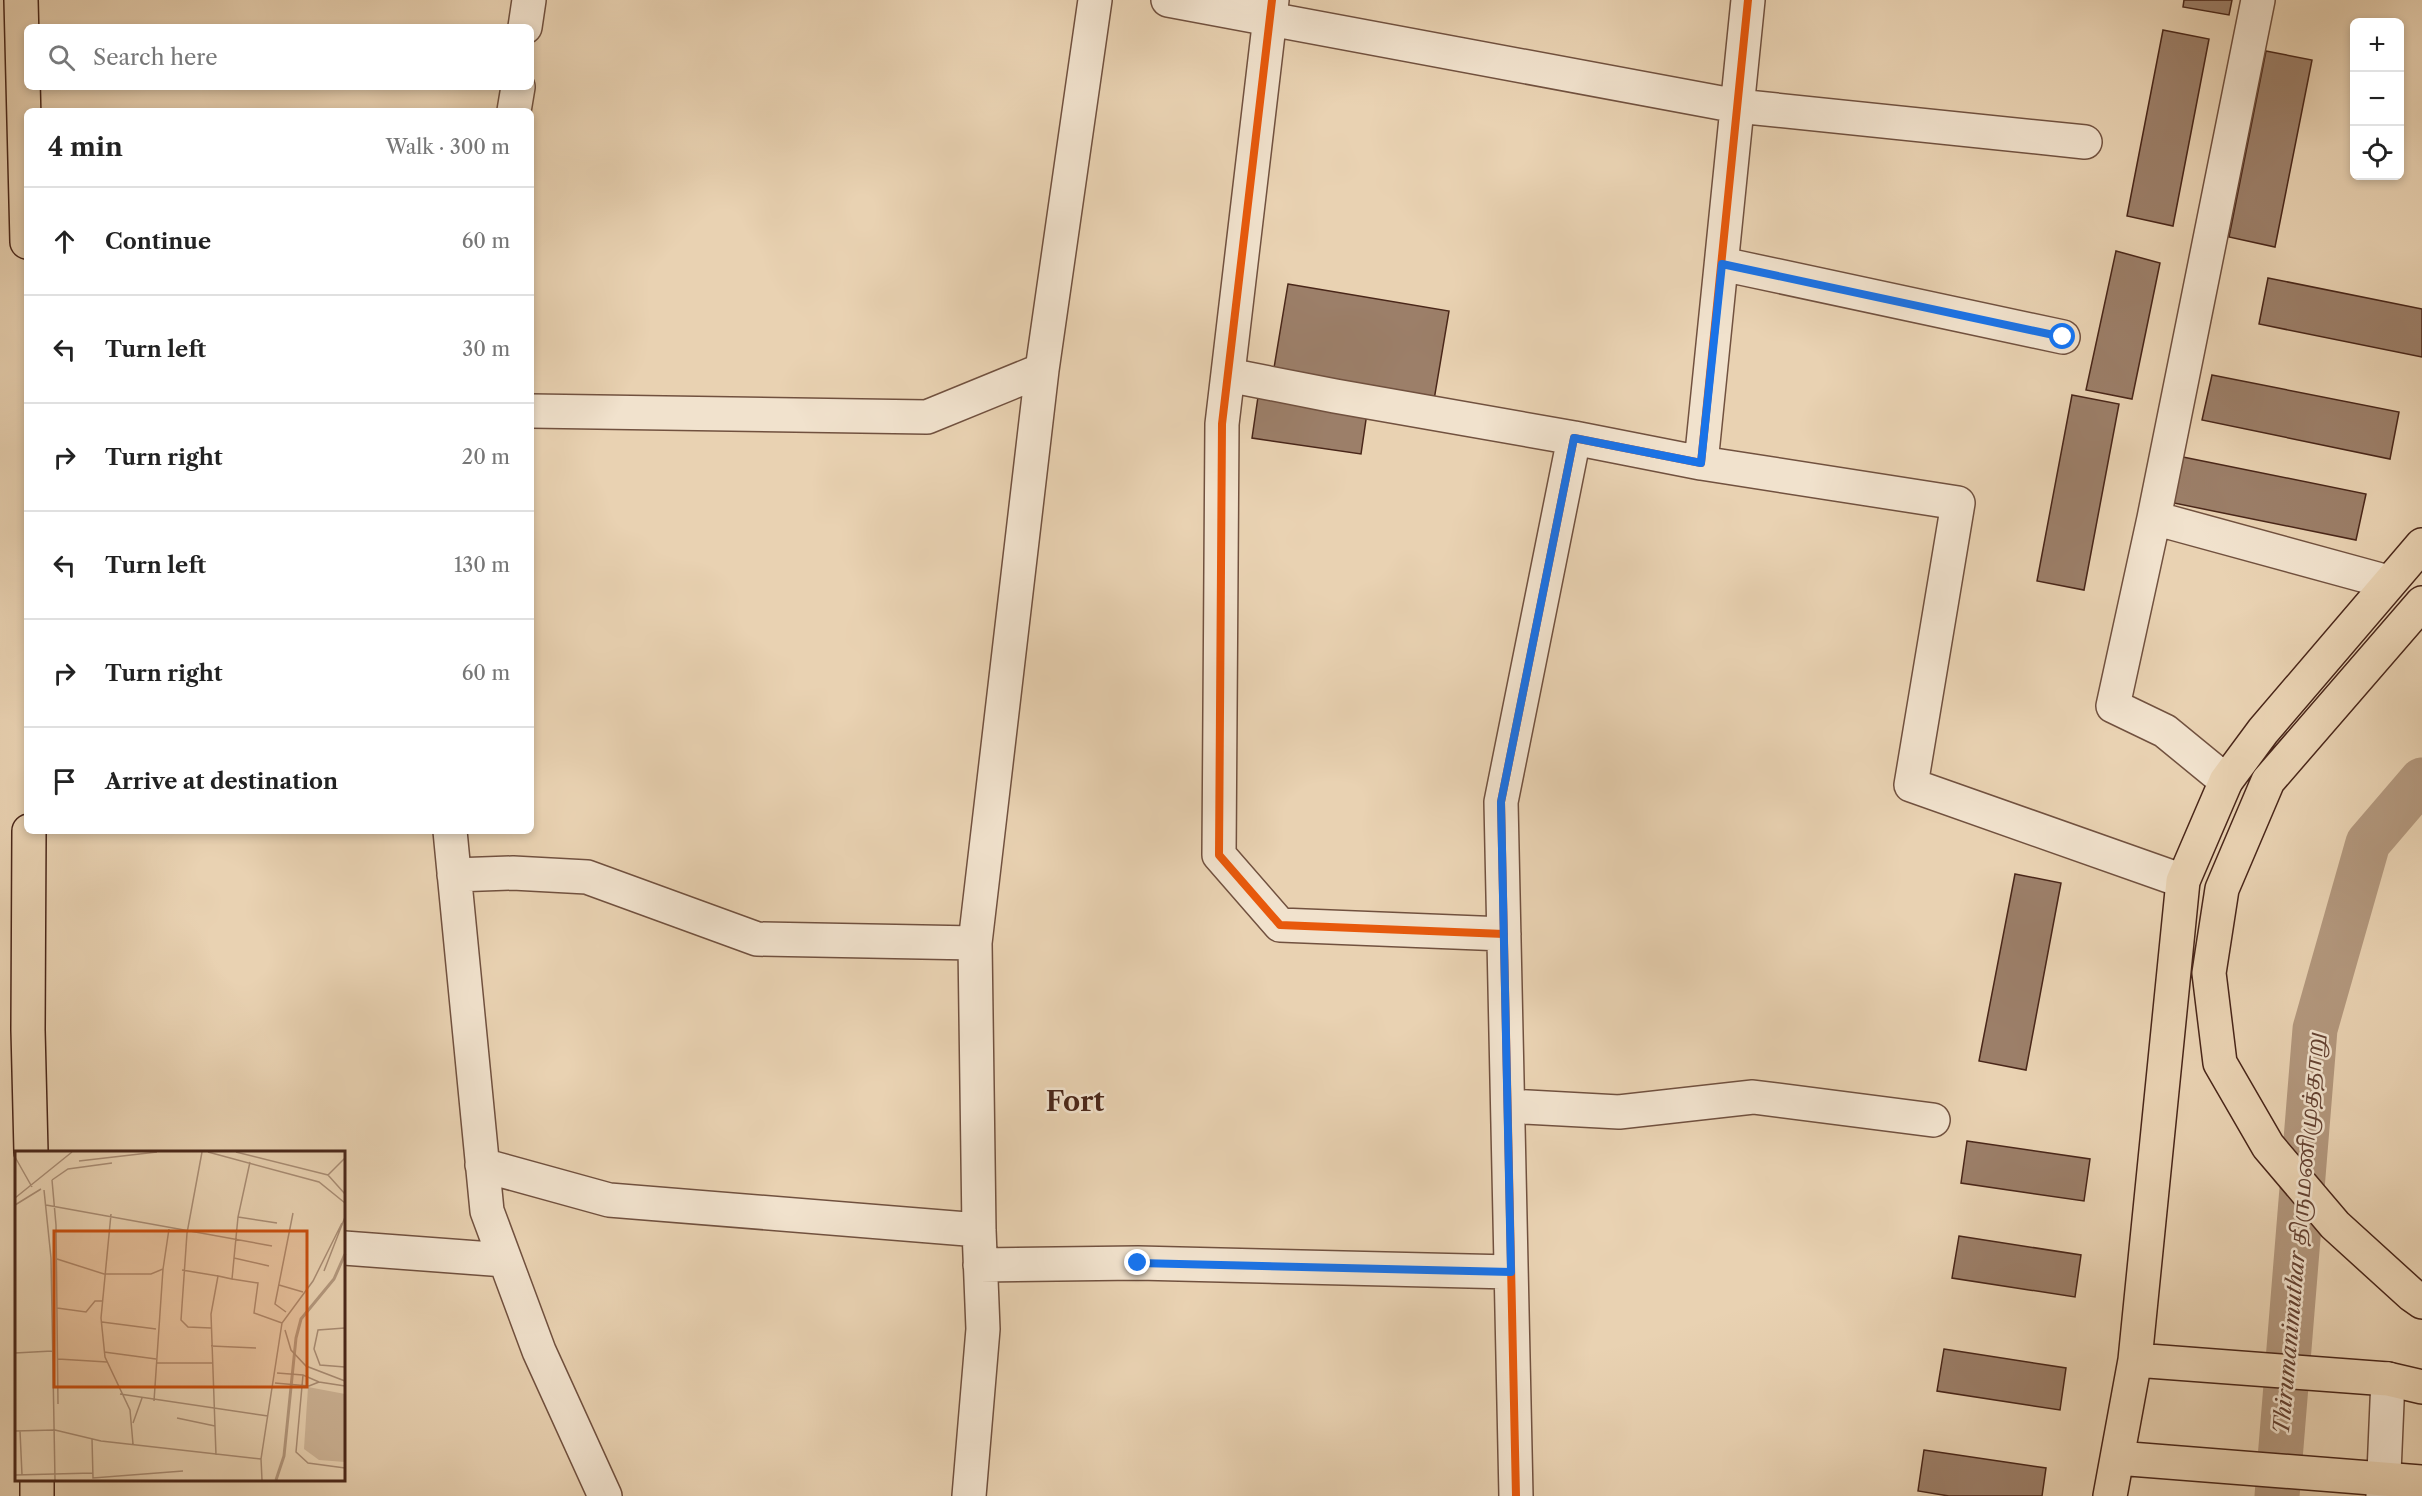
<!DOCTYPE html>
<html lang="en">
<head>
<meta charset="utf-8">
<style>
	:root { --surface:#fff; --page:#f2f2f2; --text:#222; --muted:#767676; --line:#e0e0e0 }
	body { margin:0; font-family:"Libre Caslon Text","Noto Serif Tamil",serif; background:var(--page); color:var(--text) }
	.controls { position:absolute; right:18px; top:18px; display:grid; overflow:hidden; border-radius:9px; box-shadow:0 3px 9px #0003 }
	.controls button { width:54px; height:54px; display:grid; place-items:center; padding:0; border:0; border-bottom:2px solid var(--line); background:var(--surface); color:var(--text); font:30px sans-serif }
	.stop { position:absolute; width:18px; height:18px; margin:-14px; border:4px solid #1a73e8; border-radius:50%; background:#fff }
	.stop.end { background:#1a73e8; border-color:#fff; box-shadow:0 2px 6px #0008 }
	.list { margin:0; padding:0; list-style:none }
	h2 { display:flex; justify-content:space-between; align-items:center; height:78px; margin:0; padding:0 24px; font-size:26px }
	h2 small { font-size:20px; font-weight:400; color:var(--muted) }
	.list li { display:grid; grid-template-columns:39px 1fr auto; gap:18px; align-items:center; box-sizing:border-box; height:108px; padding:0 24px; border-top:2px solid var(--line) }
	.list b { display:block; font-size:22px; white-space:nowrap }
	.list em { font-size:20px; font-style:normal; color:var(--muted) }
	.icon { flex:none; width:33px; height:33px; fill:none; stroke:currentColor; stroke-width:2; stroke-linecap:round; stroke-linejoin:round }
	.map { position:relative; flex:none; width:2422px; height:1496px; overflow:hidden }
	.search { position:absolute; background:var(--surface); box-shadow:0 3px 9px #0003; left:24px; top:24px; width:510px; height:66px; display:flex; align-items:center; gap:15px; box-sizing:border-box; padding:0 21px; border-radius:9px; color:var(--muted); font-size:22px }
	.panel { position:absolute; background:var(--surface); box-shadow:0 3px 9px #0003; left:24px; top:108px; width:510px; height:726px; border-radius:9px }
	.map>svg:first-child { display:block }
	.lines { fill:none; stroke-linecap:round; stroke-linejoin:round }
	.canal { stroke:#b3987e; stroke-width:45 }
	.building { fill:#9c7f69; stroke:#492619; stroke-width:1.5 }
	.minor-casing { stroke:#71513f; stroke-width:36 }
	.tertiary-casing { stroke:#71513f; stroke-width:36 }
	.primary-casing { stroke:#492619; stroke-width:36 }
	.minor { stroke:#f1e2cd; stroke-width:33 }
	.tertiary { stroke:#f1e2cd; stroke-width:33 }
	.primary { stroke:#e9d2b2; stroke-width:33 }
	.cycleway-casing { stroke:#f1e2cd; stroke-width:11 }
	.cycleway { stroke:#e8590c; stroke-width:8 }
	.route { stroke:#1a73e8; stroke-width:8 }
	.labels { text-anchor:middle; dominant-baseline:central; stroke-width:5; stroke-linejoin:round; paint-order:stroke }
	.water-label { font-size:22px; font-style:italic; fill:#644232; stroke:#f1e2cd }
	.district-label { font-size:27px; font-weight:bold; fill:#492619; stroke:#f1e2cd }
	.inset-river { fill:none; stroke:#b3987e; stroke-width:3 }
	.inset-road { fill:none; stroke:#a98d75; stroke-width:1.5 }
	.view { fill:#c84f0f; fill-opacity:0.15; stroke:#c84f0f; stroke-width:3 }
	.inset-edge { fill:none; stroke:#492619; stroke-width:3 }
</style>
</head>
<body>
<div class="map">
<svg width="2422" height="1496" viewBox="0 0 2422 1496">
	<rect width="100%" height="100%" fill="#e9d2b2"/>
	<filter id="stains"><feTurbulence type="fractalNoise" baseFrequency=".00333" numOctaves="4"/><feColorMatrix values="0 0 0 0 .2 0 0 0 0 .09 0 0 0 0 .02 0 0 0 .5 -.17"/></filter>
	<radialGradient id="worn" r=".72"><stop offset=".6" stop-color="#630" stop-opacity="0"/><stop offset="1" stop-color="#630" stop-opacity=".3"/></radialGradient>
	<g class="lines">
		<path class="canal" d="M2277 1496 2315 1029 2368 843 2422 780"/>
	</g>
	<path class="building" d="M2184 0H2232L2229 15 2183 7Z
		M2163 30 2209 39 2173 226 2127 216Z
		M2266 51 2312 60 2275 247 2229 237Z
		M2116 251 2160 263 2132 399 2086 390Z
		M2268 278 2422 309V357L2259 324Z
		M1288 284 1449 311 1434 400 1273 374Z
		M2212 375 2399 412 2390 459 2202 420Z
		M1259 390 1368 406 1361 454 1252 438Z
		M2072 395 2119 404 2084 590 2037 581Z
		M2178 456 2366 494 2356 540 2169 502Z
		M2015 874 2061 883 2026 1070 1979 1061Z
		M1967 1141 2090 1159 2084 1201 1961 1183Z
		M1959 1236 2081 1255 2075 1297 1952 1278Z
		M1944 1349 2066 1368 2060 1410 1937 1391Z
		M1924 1450 2046 1468 2042 1496H1949L1918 1491Z"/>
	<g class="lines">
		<defs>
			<path id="minor" d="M1168 0 1737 106 2085 142
				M1272 0 1222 424 1219 855 1280 925 1504 934
				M525 27 529 0
				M514 111 518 87
				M1722 264 2063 337
				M1228 375 1335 396 1574 438
				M531 411 927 417 1042 370 1095 0
				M1701 463 1958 503 1911 785 2183 881
				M2154 518 2388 582
				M2226 781 2165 731 2113 706 2154 518 2258 0
				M450 831 487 1211 539 1351 605 1496
				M454 875 513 873 587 877 757 939 975 943
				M1508 1106 1619 1112 1753 1097 1933 1120
				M482 1165 609 1200 979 1230
				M344 1248 505 1260
				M980 1265 1138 1263 1511 1272
				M969 1496 983 1329 979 1230 975 943 1042 370
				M1516 1496 1501 802 1574 438 1701 463 1748 0"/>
			<path id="tertiary" d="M2383 1496 2388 1379"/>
			<path id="primary" d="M21 0 27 242
				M2422 603 2268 781 2222 889 2209 973 2220 1063 2268 1146 2335 1225 2412 1295 2422 1302
				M29 831 28 1030 31 1152
				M2135 1360 2388 1379 2422 1387
				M2117 1458 2422 1482
				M37 1480V1496
				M2110 1496 2135 1360 2183 881 2226 781 2263 731 2422 545"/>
		</defs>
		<use href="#minor" class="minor-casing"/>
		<use href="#tertiary" class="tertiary-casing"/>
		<use href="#primary" class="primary-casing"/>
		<use href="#minor" class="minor"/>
		<use href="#tertiary" class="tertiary"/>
		<use href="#primary" class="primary"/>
		<defs>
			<path id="cycleway" d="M1272 0 1222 424 1219 855 1280 925 1504 934
				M1516 1496 1501 802 1574 438 1701 463 1748 0"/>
		</defs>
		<use href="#cycleway" class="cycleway-casing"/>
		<use href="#cycleway" class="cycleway"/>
	</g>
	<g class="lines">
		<path class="route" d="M1138 1263 1511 1272 1501 802 1574 438 1701 463 1722 264 2063 337"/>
	</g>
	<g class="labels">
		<g class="water-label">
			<text transform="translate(2299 1233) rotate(-85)">Thirumanimuthar திருமணிமுத்தாறு</text>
		</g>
		<g class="district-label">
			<text x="1075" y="1101">Fort</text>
		</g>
	</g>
	<g transform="translate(15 1151)">
		<rect width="330" height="330" fill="#e9d2b2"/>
		<path d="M293 236 330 243V311L304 309 289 298Z" fill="#ceb598"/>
		<path class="inset-river" d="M261 329 269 305 281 187 286 168 319 128 330 103"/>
		<path class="inset-road" d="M187 1 172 82 166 169 173 176 196 177M193 1 304 31 330 52M221 1 313 24M0 6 17 36M64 10 142 1M313 24 330 43M313 24 330 7M37 29 41 74 43 253M37 29 53 18 97 12M29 39 36 107 40 329M0 47 57 1M0 54 26 38M31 54 257 95M96 63 86 167 90 206 115 259 118 293M223 66 262 72M219 107 254 115M42 108 89 123H136L148 118 154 78M167 119 203 125M309 120 330 66M217 128 243 132 239 162 267 172M264 134 288 141M42 157 71 161 80 150H87M271 161 260 153 278 62M87 171 141 178M330 177 303 179 299 198 305 214 330 216M270 179 276 199 291 215 330 230M196 195 241 197M89 201 141 208M0 202 37 200M43 208 92 211M141 212H197M262 222 288 224 304 231 330 235M288 224 281 301 293 312 330 317M260 232 294 235 304 231M105 243 253 265M139 250 148 118M162 267 200 275M118 272 127 247M0 280 40 279 86 290 246 308M5 280 7 324M77 288 78 327 168 320M201 304 196 163 203 125 217 128 223 66 235 11M0 324 78 322M247 329 246 308 267 172 298 130 327 72"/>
		<path class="view" d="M39 80H292V236H39Z"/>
		<rect width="330" height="330" class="inset-edge"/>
	</g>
	<rect width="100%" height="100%" filter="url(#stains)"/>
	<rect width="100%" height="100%" fill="url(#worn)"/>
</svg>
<div class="controls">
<button>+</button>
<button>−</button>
<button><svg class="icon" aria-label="locate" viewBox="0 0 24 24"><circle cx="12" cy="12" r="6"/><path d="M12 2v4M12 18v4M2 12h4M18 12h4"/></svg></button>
</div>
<div class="stop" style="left:2063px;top:337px"></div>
<div class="stop end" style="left:1138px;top:1263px"></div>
<div class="search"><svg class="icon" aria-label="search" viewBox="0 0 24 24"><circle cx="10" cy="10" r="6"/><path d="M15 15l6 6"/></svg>Search here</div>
<section class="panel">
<h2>4 min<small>Walk · 300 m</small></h2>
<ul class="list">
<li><svg class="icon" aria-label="ahead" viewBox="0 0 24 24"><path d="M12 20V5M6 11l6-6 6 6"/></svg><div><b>Continue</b></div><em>60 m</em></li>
<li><svg class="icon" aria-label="left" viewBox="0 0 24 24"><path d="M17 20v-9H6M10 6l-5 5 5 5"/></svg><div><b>Turn left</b></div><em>30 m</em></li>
<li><svg class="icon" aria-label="right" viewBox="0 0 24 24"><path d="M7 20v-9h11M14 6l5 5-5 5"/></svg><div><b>Turn right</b></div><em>20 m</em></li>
<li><svg class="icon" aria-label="left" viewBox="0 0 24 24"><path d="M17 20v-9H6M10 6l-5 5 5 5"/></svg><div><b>Turn left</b></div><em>130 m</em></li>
<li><svg class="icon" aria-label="right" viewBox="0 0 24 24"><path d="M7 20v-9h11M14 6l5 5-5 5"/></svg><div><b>Turn right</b></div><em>60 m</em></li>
<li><svg class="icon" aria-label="arrive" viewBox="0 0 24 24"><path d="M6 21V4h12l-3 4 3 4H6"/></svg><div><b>Arrive at destination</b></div></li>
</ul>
</section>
</div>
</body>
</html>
